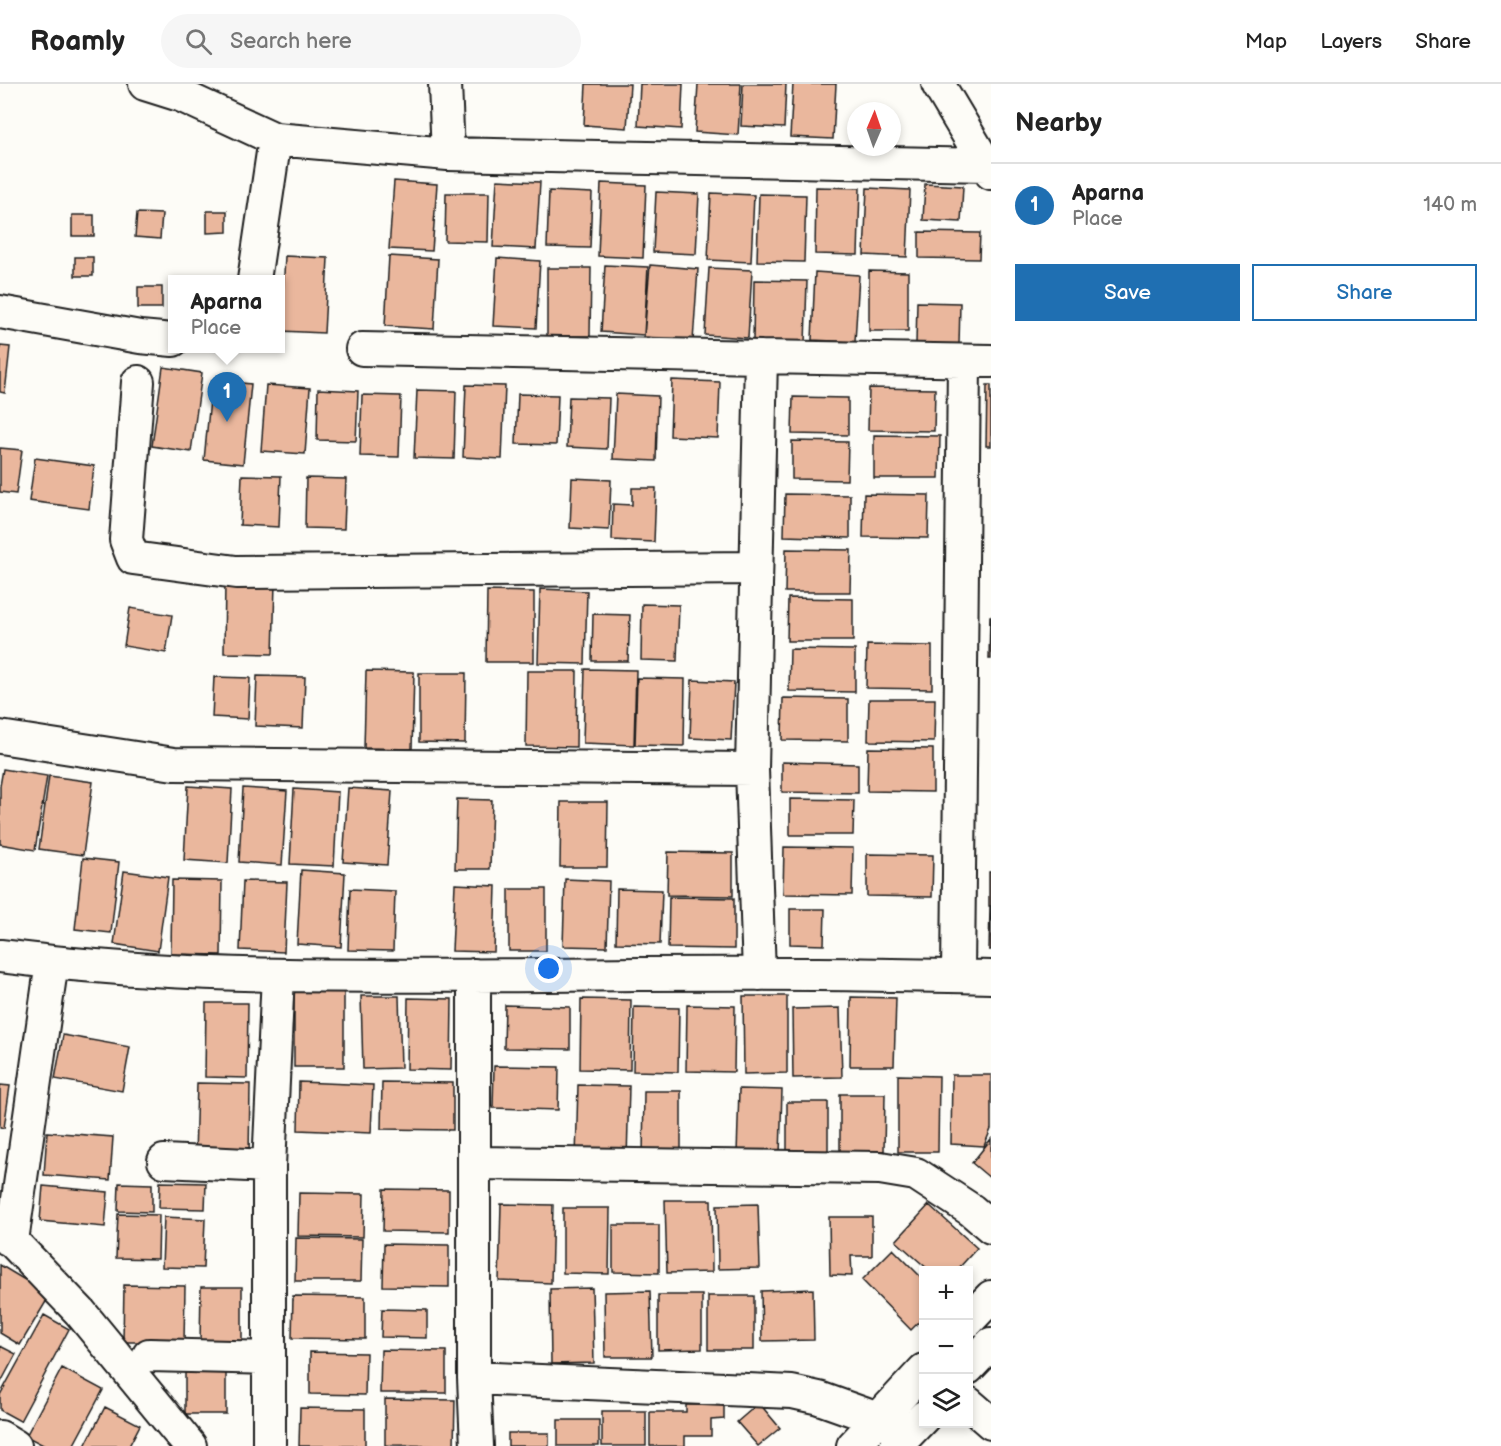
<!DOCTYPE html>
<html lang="en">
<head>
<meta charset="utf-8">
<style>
	:root { --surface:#fff; --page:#f6f6f6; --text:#222; --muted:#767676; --line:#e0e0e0; --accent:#1f6fb2 }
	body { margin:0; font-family:"Balsamiq Sans",sans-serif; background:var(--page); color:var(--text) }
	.controls { position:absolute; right:18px; bottom:18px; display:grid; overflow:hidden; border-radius:0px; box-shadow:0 3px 9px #0003 }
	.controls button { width:54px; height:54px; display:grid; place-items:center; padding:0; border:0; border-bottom:2px solid var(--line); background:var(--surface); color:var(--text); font:30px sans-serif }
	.compass { position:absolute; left:847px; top:18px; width:54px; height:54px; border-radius:50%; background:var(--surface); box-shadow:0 3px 9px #0003; rotate:2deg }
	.you { position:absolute; left:549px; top:885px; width:21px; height:21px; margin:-15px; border:4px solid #fff; border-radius:50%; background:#1a73e8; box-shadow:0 0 0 9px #1a73e833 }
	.badge { display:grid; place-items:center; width:39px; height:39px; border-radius:50%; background:var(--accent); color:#fff; font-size:20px; font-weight:700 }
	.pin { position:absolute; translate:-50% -50px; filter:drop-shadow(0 2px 3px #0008) }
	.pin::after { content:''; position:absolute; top:32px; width:21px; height:18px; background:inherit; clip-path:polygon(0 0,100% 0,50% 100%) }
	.popup { position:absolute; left:168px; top:191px; width:117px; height:78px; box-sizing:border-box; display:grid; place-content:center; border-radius:0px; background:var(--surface); filter:drop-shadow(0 2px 4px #0005); font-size:20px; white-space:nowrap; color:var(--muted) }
	.popup b { font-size:22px; color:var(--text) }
	.popup::after { content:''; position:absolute; left:50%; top:100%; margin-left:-12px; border:12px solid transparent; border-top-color:var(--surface) }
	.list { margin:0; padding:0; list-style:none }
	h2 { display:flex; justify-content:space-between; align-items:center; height:78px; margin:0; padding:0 24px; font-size:26px }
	h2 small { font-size:20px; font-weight:400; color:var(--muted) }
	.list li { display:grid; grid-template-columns:39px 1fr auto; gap:18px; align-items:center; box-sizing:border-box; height:84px; padding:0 24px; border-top:2px solid var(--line) }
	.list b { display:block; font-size:22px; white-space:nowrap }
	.list p { margin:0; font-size:20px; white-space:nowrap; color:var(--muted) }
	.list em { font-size:20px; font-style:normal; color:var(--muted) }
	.actions { display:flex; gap:12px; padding:18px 24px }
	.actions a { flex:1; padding:14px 0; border:2px solid var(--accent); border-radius:0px; text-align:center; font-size:21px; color:var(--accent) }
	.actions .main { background:var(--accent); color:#fff }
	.icon { flex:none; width:33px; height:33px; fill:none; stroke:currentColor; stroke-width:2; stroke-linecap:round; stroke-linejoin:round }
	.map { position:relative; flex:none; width:991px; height:1362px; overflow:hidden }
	header { display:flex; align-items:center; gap:36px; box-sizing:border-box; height:84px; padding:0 30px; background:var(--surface); border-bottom:2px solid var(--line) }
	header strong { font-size:28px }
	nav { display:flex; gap:33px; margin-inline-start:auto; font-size:21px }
	.search { width:420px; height:54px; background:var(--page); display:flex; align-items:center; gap:15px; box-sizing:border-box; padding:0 21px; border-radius:33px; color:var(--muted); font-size:22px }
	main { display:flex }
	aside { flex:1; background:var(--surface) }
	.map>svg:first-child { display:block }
	.building { fill:#eab79d; stroke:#1c1c1c; stroke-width:1.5 }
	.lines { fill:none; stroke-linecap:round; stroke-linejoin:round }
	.minor-casing { stroke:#1c1c1c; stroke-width:36 }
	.minor { stroke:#fdfcf7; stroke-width:32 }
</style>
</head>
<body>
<header>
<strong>Roamly</strong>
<div class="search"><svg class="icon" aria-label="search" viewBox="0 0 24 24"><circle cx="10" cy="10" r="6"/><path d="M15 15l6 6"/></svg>Search here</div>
<nav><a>Map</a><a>Layers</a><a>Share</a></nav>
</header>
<main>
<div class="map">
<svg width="991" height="1362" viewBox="0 0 991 1362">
	<rect width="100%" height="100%" fill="#fdfcf7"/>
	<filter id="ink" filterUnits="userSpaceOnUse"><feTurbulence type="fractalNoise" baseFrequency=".0167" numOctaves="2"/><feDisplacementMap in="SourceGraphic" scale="12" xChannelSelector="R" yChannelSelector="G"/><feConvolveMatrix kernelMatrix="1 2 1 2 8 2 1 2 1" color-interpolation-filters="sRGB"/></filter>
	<g filter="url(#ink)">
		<path class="building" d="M586 0H630L627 44 584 41Z
			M640 0H683L681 45 638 42Z
			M698 0H741L738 51 695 48Z
			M743 0H786L784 44 741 42Z
			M793 0H836L833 55 790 53Z
			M497 96 540 98 536 165 493 163Z
			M394 97 437 100 432 167 389 165Z
			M601 99 646 101 643 174 598 172Z
			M925 100 963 102 961 138 923 136Z
			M816 103 860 104 858 171 815 170Z
			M867 104 910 106 907 173 864 171Z
			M549 107 592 109 590 164 547 163Z
			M656 108 699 110 696 170 653 168Z
			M446 109H489L488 158 445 157Z
			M711 109 754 111 751 178 708 176Z
			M759 110 806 111 804 178 757 177Z
			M207 127H227V148L207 149Z
			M137 129 162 130 160 155 135 153Z
			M72 131H94V152H72Z
			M919 148 980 149 979 175 919 174Z
			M285 172 328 174 324 249 281 247Z
			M389 172 438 175 434 245 385 242Z
			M75 173H93V192H75Z
			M497 174 540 177 536 244 493 242Z
			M605 181 648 183 644 251 601 248Z
			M650 181 698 185 693 257 644 253Z
			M547 184H591L590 252H547Z
			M709 184 752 186 748 254 705 251Z
			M869 187 908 188V247H869Z
			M815 188 859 191 855 258 812 256Z
			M754 196 807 197 805 259 753 257Z
			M138 203H162V224H138Z
			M917 218 960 219 959 261 916 260Z
			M0 262 10 263 5 309 0 308Z
			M163 283 202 289 191 368 152 362Z
			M212 296 251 300 243 380 204 376Z
			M672 296 720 298 718 354 670 352Z
			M266 301 310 304 305 370 261 367Z
			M466 301 505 302 502 375 463 373Z
			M987 301H991V362H986Z
			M869 304 935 305 934 347 868 346Z
			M318 305 358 307 356 357 317 356Z
			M417 306 456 307 454 375 414 374Z
			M518 310 558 311 556 361 516 360Z
			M616 310 658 312 656 377 613 375Z
			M362 311 401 312 399 373 360 372Z
			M569 313 609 314 607 365 567 363Z
			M793 313 848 314V351L792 350Z
			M874 351 940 352 939 394H874Z
			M792 357 848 358 847 396 792 395Z
			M0 364 22 366 16 410 0 408Z
			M35 374 94 382 89 425 29 417Z
			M242 391 281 392 279 443 240 441Z
			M306 394 346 395 344 445 305 444Z
			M572 394 611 396 609 446 570 444Z
			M632 404H656L654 458 612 456 613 420 632 421Z
			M785 410 850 411V454L784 452Z
			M864 410 929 411 928 454 863 453Z
			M786 465 851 466 850 508H785Z
			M225 498 275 499 273 570 224 569Z
			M540 505 587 507 585 580 538 579Z
			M487 507 534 508V578H486Z
			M788 514 853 515V557H787Z
			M642 520 679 521 677 577 641 576Z
			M130 524 172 531 166 569 124 562Z
			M593 530 630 531 628 577H592Z
			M990 532H991V575H989Z
			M867 561 932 562V605L866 604Z
			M790 565 855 566V608L789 607Z
			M585 585 636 586 634 661 583 659Z
			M366 587 414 588 412 665 364 664Z
			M527 587H577L576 663 526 662Z
			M419 589H466L465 659 419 658Z
			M257 592 305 593 303 644 255 642Z
			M214 593 250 594 248 635 212 633Z
			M637 594 685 595 684 662 635 661Z
			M692 596 734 598 731 656 690 654Z
			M783 614 848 615V657L782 656Z
			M869 615H935L934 658 868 657Z
			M868 664 933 665V708L867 707Z
			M782 678 858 680V709L782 708Z
			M3 685 47 692 35 766 0 760V702Z
			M49 692 93 698 83 771 39 765Z
			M188 702 232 705 228 779 184 776Z
			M243 704 287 707 282 781 239 778Z
			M348 704 392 707 387 781 343 778Z
			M294 705 338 708 334 782 290 780Z
			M457 715 492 716 490 785H455Z
			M790 715 854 716 853 751H790Z
			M561 718H608L607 783H560Z
			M784 763 853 764 852 811 783 810Z
			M668 768 733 769V812L667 811Z
			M867 770 933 771 932 813 867 812Z
			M83 774 119 778 111 849 75 845Z
			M301 786 345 789 341 863 297 860Z
			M124 787 168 793 158 867 114 860Z
			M989 788H991V822H989Z
			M565 795 609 797 607 863 563 862Z
			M172 796 222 797 221 871 171 870Z
			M243 797 287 798 284 868 240 866Z
			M455 800 496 802 494 868 452 867Z
			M350 805 395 807 393 867 348 866Z
			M509 805H546V867H509Z
			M617 805 662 806 660 860 616 859Z
			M669 813 734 814V865L668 864Z
			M990 823H991V866H989Z
			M790 825H825L824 861 790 860Z
			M344 906V983H294V907Z
			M361 912H399L401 984 363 985Z
			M743 912H787V989L744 990Z
			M851 913 896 914 894 982H850Z
			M408 914 452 915 451 986 407 985Z
			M581 915 631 916 630 986 580 985Z
			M206 919H248L247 994 205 993Z
			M505 921 570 923V965L504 964Z
			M687 921 735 922 734 988 686 987Z
			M634 923 679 924 678 988 633 987Z
			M840 924 842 993 793 994 792 925Z
			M63 951 130 963 122 1007 55 995Z
			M494 982 559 983 558 1026 493 1024Z
			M898 991 939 992 938 1068H898Z
			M952 991H991V1045L984 1062 951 1060Z
			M299 998 373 1001 371 1049 298 1046Z
			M382 998 453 999V1046L381 1045Z
			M197 999 250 1000 249 1074H195Z
			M0 1001 10 1002 4 1044 0 1043Z
			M578 1001 629 1002 627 1075 576 1074Z
			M739 1005 782 1006 780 1071 737 1070Z
			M644 1007H681V1074H643Z
			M840 1010H885L884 1067H840Z
			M787 1018H828V1074H787Z
			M47 1048 113 1053 110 1096 44 1091Z
			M991 1055V1095L972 1079Z
			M160 1098 206 1099 205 1125 159 1124Z
			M119 1099 152 1100V1128L118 1127Z
			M43 1102 108 1108 105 1143 40 1137Z
			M384 1105 449 1106V1148L383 1147Z
			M299 1109 364 1110 363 1153 298 1152Z
			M665 1116H711L712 1188 667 1189Z
			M501 1120 553 1121 551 1199 499 1197Z
			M758 1120 760 1184 718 1185 717 1121Z
			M929 1121 977 1164 957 1186H929L896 1157Z
			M563 1124H610L609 1190 563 1189Z
			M118 1130 159 1131 158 1175 116 1174Z
			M164 1133 205 1135 203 1184 162 1183Z
			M829 1133H872V1172H851L852 1192 830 1191Z
			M613 1141H659V1189L613 1188Z
			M296 1154 362 1155 361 1197H295Z
			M384 1160 449 1161V1203L383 1202Z
			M893 1165 924 1196V1233L911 1246 862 1196Z
			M0 1181 50 1211 20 1261 0 1249Z
			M124 1201 185 1202 184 1258H123Z
			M201 1203H242V1259H200Z
			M592 1204 594 1279 551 1280 550 1205Z
			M813 1205 814 1256 762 1257 761 1207Z
			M650 1207 652 1273H605L604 1208Z
			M658 1211H702V1265L658 1266Z
			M293 1212 365 1213V1255L292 1254Z
			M708 1212H754V1266H708Z
			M382 1225 427 1226V1254L381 1253Z
			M44 1231 69 1245 20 1337 0 1326V1311Z
			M0 1262 16 1270 0 1300Z
			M381 1266 446 1267V1309H380Z
			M310 1268 366 1269 365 1311 310 1310Z
			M185 1274 226 1275V1330H185Z
			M62 1284 103 1306 73 1362H45L26 1352Z
			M385 1315 455 1316 454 1362 385 1361Z
			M759 1319 780 1344 758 1362 737 1338Z
			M686 1321H724V1335L711 1336V1352H685V1362H650V1328H686Z
			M105 1323 140 1341 129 1362H85Z
			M300 1324 365 1325V1362H299Z
			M602 1327H646V1362H602Z
			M558 1336H599V1362H558Z
			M508 1349H549V1362H508Z"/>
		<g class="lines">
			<defs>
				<path id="minor" d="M145 0 180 11 275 55 448 70 986 81
					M445 0 448 70
					M938 0 991 89
					M254 196 275 55
					M0 228 140 253 173 256
					M362 265 761 273
					M138 298 126 456 133 474 236 488 756 484
					M0 653 174 680 752 685
					M0 872 52 878 12 1157 0 1151
					M52 878C216 895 382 892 547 891 695 889 843 889 991 893
					M759 890 752 685 761 273 991 277
					M474 891V1294L477 1362
					M958 892 964 277
					M164 1077 269 1082
					M475 1079 880 1084 916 1090 971 1126 991 1143
					M12 1157 80 1228 190 1362
					M968 1237 991 1213
					M149 1271 269 1274
					M968 1284 991 1260
					M474 1294 792 1308 819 1314 878 1335
					M968 1319 991 1339
					M0 1353 15 1362
					M269 1362V1082L278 891
					M853 1362 924 1286
					M896 1362 924 1333"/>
			</defs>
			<use href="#minor" class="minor-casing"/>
			<use href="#minor" class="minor"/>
		</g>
	</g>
</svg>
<div class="controls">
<button>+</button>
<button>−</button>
<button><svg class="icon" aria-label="layers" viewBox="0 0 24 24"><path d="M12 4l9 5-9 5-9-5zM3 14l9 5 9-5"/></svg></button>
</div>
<svg class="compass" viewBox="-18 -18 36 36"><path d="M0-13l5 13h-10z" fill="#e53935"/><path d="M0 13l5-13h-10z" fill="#767676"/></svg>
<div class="you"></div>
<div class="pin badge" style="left:227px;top:338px">1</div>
<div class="popup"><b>Aparna</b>Place</div>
</div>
<aside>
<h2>Nearby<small></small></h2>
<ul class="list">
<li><span class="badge">1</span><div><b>Aparna</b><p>Place</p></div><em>140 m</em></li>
</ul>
<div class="actions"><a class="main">Save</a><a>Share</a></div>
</aside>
</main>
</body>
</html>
